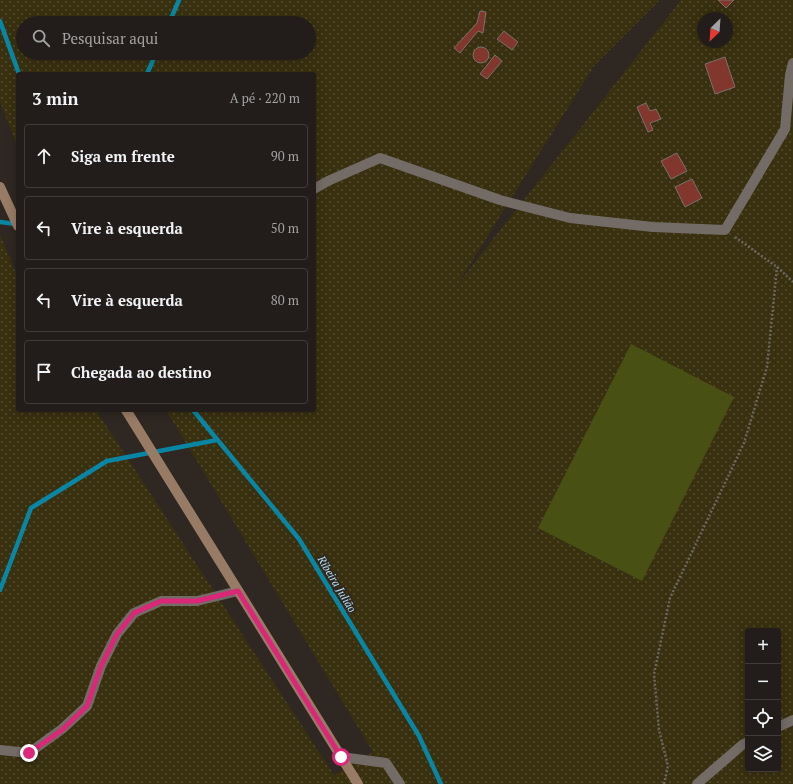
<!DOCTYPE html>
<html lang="pt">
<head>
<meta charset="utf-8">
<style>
	:root { --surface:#221d1a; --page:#2a2623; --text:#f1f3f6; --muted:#a2a2a2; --line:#3f3b39 }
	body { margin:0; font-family:"PT Serif",serif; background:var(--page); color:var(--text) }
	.controls { position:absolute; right:12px; bottom:12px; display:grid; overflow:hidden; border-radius:4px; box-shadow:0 2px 10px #0003 }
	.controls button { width:36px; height:36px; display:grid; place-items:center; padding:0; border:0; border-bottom:1px solid var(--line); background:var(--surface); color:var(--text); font:20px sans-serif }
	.compass { position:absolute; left:697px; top:12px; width:36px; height:36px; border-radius:50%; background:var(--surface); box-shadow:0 2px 10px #0003; rotate:205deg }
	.stop { position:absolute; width:12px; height:12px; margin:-9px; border:3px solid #db2777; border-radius:50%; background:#fff }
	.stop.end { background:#db2777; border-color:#fff; box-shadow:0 1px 4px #0008 }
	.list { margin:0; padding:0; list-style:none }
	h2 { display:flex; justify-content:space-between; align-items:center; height:52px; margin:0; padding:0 16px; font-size:17px }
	h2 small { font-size:13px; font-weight:400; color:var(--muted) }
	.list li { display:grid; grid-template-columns:26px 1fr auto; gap:12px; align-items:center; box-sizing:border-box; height:64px; margin:0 8px 8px; padding:0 8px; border:1px solid var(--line); border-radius:4px }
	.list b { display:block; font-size:15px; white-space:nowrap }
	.list em { font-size:13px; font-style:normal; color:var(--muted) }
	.icon { flex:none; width:22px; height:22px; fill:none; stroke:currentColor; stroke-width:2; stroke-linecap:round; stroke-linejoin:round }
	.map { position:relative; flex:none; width:793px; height:784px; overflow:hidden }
	.search { position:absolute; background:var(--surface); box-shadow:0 2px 10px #0003; left:16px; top:16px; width:300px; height:44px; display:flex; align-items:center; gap:10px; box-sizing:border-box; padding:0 14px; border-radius:22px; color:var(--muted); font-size:15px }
	.panel { position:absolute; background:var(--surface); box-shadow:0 2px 10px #0003; left:16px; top:72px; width:300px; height:340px; border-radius:4px }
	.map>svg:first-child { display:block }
	.sand { fill:url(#sand-dots); fill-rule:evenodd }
	.pitch { fill:#495013 }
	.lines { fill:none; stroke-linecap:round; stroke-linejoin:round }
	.stream { stroke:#0a86a5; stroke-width:4.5 }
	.building { fill:#81372b; stroke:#7b706e }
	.path { stroke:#6d6762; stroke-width:2.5; stroke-dasharray:2 2; stroke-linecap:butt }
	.minor { stroke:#736b65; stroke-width:10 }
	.secondary { stroke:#987b64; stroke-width:10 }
	.route { stroke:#db2777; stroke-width:5 }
	.labels { text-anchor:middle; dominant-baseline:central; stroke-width:3.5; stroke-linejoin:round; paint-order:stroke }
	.water-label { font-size:11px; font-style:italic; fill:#b6e4f6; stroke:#2e2722 }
</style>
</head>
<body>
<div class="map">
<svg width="793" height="784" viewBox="0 0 793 784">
	<defs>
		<pattern id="sand-dots" width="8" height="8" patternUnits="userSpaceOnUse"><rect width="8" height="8" fill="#38300f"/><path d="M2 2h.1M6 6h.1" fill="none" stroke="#544d31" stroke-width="1.8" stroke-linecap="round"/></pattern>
	</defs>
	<rect width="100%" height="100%" fill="#2e2722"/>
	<path class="sand" d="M0 0H660L594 66 457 285 681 0H793V784H0V235L18 278V410H96L334 775 373 752 166 410H314V74H18V149L0 101ZM703 18H727V42H703ZM23 23H309V53H23ZM748 631H778V769H748Z"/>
	<path class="pitch" d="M631 344 734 397 642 581 538 528Z"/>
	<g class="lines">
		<path class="stream" d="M0 21 19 74
			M169 23 179 0
			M147 74 156 53
			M0 222 16 224
			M193 410 299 539 419 736 441 784
			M0 590 31 508 107 461 217 440"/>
	</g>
	<path class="building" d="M718 0H734L726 8Z
		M480 11 486 12 483 33 478 31 460 53 454 48 477 23Z
		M504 31 518 42 512 50 497 39Z
		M473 55a8 8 0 1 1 16 0a8 8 0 1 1-16 0Z
		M495 55 502 61 487 79 480 74Z
		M725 57 735 87 715 94 705 64Z
		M646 103 650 111 656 109 661 119 650 123 653 130 648 132 637 107Z
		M677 153 687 171 671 179 661 161Z
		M692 179 702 198 685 207 675 187Z"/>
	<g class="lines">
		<path class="path" d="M735 237 777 267 793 282
			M664 784 668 766 659 730 654 674 670 598 744 443 767 367 777 267"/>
		<path class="minor" d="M314 189 328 181 380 158 500 200 570 218 653 227 725 230 785 129 790 75 793 63
			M778 727 793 720
			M0 750 29 753 62 729 87 706 101 666 117 634 134 613 161 601H197L238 591
			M341 757 386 763 400 784
			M697 784 742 745 748 742"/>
		<path class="secondary" d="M0 187 18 226
			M126 410 358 784"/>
	</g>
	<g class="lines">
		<path class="route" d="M29 753 62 730 87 706 101 666 117 634 134 613 161 601H197L238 591 341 757"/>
	</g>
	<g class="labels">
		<g class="water-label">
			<text transform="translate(337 584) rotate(59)">Ribeira Julião</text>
		</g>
	</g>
</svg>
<div class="controls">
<button>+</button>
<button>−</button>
<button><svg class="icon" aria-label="locate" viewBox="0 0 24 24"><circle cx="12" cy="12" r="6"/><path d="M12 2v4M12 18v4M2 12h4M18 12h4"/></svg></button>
<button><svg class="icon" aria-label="layers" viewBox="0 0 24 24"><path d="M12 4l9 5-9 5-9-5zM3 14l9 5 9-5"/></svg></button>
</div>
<svg class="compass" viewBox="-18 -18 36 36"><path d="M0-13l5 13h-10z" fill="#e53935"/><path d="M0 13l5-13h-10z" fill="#a2a2a2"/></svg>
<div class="stop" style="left:341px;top:757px"></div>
<div class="stop end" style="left:29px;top:753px"></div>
<div class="search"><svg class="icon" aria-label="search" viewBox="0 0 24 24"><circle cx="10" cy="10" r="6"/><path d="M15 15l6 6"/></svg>Pesquisar aqui</div>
<section class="panel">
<h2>3 min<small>A pé · 220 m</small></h2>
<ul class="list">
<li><svg class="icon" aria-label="ahead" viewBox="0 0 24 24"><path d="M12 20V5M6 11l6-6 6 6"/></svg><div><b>Siga em frente</b></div><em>90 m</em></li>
<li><svg class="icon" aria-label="left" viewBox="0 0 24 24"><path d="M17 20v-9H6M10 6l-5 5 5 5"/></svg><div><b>Vire à esquerda</b></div><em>50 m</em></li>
<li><svg class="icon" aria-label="left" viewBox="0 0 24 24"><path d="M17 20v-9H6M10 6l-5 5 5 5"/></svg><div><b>Vire à esquerda</b></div><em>80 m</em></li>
<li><svg class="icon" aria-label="arrive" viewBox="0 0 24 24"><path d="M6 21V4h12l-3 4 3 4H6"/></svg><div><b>Chegada ao destino</b></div></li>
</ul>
</section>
</div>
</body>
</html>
